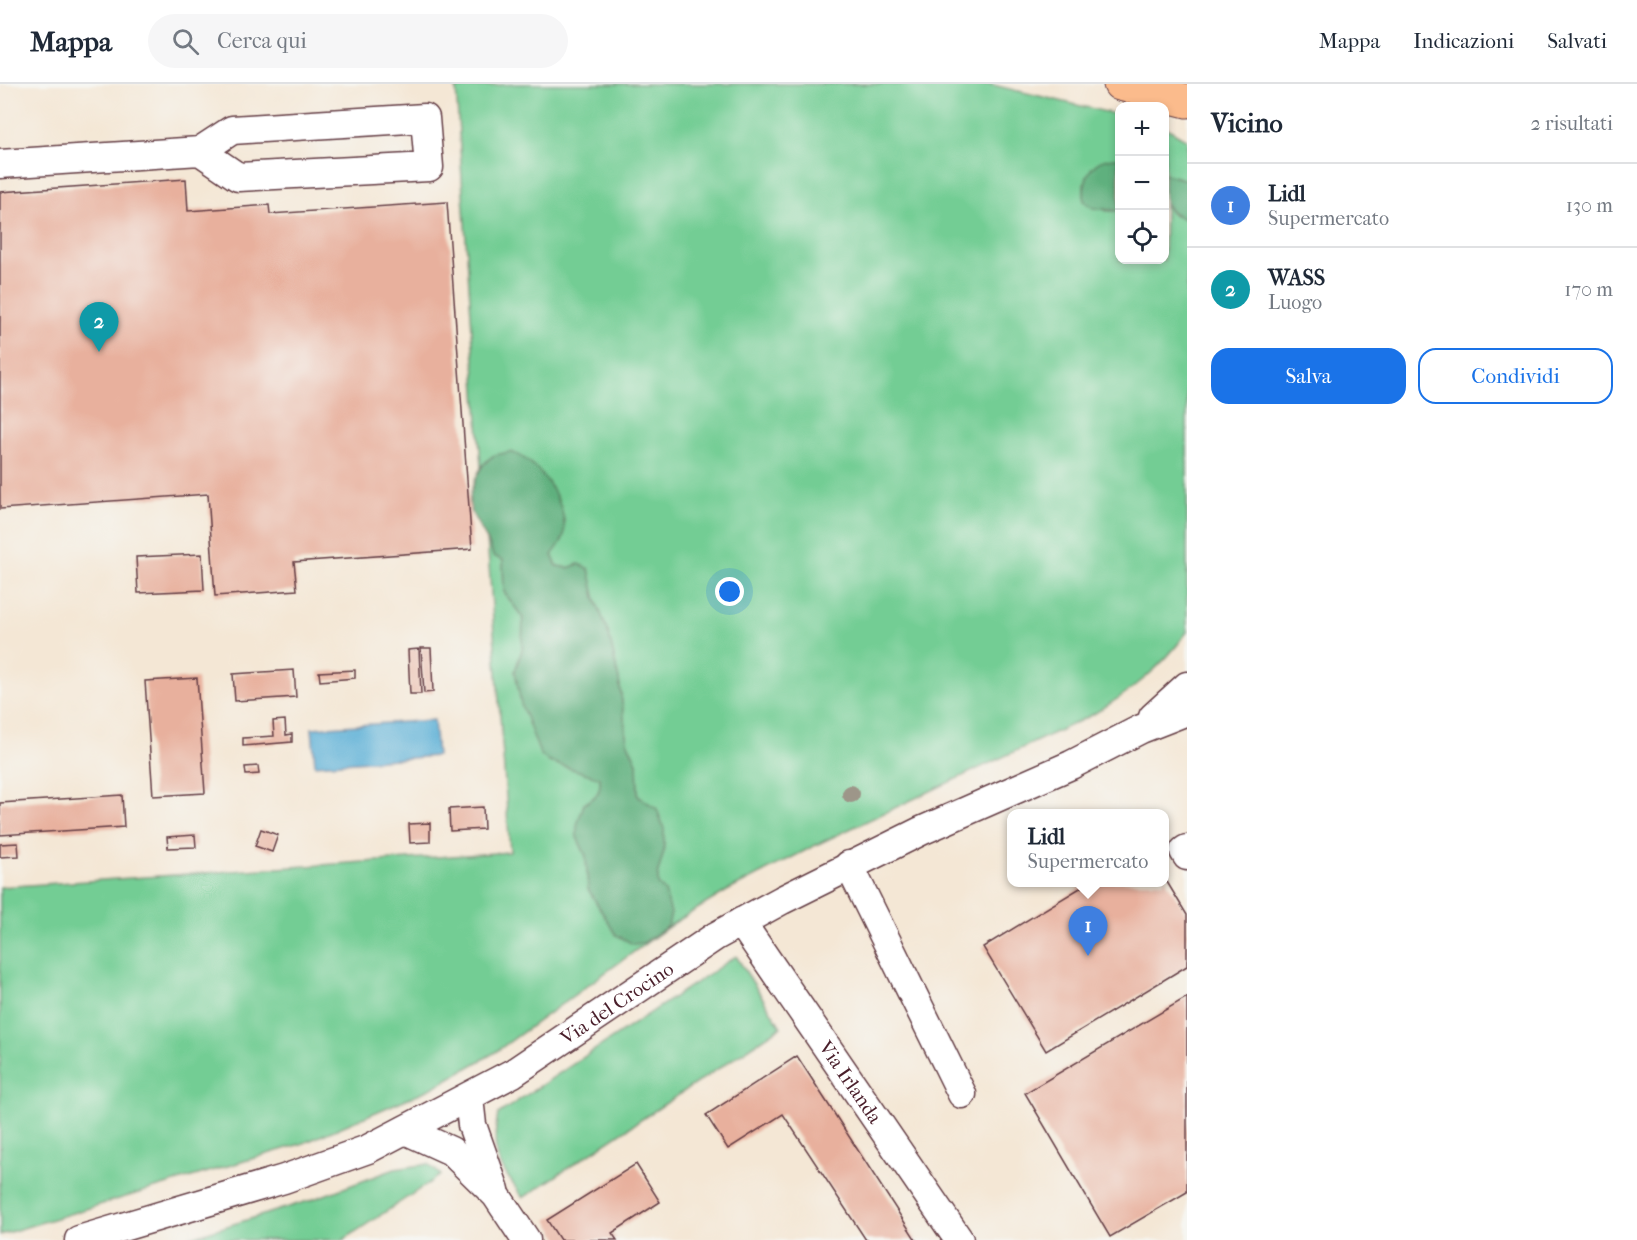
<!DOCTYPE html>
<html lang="it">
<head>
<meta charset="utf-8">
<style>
	:root { --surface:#fff; --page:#f6f6f7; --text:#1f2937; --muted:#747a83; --line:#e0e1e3; --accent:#1a73e8 }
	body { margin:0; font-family:"IM FELL French Canon",serif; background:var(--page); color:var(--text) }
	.controls { position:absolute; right:18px; top:18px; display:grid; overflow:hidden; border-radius:12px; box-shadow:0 3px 9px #0003 }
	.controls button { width:54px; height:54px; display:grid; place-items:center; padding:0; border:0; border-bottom:2px solid var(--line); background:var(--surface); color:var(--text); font:30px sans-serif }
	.you { position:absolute; left:730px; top:508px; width:21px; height:21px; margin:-15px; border:4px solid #fff; border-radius:50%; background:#1a73e8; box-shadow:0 0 0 9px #1a73e833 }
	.badge { display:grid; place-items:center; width:39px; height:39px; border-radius:50%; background:var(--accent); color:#fff; font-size:20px; font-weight:700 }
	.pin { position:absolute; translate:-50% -50px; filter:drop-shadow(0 2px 3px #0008) }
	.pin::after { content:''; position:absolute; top:32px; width:21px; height:18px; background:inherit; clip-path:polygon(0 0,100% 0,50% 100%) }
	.popup { position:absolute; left:1007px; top:725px; width:162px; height:78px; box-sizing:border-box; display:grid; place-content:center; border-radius:12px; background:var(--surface); filter:drop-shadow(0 2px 4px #0005); font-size:20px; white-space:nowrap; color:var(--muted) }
	.popup b { font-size:22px; color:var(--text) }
	.popup::after { content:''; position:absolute; left:50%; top:100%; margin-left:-12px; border:12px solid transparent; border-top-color:var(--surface) }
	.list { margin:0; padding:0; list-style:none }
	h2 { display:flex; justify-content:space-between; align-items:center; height:78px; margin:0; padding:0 24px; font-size:26px }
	h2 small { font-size:20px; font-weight:400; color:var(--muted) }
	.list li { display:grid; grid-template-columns:39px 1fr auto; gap:18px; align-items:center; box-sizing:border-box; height:84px; padding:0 24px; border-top:2px solid var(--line) }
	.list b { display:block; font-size:22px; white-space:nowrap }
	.list p { margin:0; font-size:20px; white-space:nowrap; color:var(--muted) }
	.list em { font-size:20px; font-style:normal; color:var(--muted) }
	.actions { display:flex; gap:12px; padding:18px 24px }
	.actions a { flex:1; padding:14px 0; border:2px solid var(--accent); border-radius:18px; text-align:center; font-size:21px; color:var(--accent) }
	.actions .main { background:var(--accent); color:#fff }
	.icon { flex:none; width:33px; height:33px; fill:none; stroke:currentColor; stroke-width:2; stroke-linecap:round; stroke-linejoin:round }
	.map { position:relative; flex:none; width:1187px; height:1156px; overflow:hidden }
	header { display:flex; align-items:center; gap:36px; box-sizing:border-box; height:84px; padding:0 30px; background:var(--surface); border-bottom:2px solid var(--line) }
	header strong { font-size:28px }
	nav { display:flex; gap:33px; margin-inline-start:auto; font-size:21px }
	.search { width:420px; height:54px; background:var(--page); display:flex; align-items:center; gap:15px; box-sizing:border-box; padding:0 21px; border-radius:33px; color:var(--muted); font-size:22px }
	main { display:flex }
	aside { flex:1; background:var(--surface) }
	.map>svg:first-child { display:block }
	.green { fill:#73cd94; stroke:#5e7660; stroke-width:1.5 }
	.forest { fill:#5eb07e; stroke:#546854; stroke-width:1.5 }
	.water { fill:#5aafd6; stroke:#526780; stroke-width:1.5 }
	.building { fill:#e8b09d }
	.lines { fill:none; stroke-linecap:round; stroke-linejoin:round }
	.minor-casing { stroke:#643d44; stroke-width:31 }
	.major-casing { stroke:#643d44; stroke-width:35 }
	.minor { stroke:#fff; stroke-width:28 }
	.major { stroke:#fbbb8c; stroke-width:33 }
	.tree { fill:#9d9689 }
	.labels { text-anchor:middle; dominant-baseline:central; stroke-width:5; stroke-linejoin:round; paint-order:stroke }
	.street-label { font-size:20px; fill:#4a1f2b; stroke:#f6f6f2 }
</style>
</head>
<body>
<header>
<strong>Mappa</strong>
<div class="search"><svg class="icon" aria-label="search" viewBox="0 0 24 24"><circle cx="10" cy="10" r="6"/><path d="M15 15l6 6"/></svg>Cerca qui</div>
<nav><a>Mappa</a><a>Indicazioni</a><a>Salvati</a></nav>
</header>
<main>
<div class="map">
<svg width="1187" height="1156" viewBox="0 0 1187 1156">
	<rect width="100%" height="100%" fill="#f6f6f2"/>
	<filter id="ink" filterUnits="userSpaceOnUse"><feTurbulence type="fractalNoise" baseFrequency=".0167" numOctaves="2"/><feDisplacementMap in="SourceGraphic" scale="12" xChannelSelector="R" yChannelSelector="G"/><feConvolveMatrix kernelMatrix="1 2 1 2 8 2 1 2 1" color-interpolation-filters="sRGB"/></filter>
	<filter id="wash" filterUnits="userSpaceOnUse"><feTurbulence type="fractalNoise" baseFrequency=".008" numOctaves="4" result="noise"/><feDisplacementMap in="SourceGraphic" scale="24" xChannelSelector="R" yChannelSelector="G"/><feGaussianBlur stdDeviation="1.35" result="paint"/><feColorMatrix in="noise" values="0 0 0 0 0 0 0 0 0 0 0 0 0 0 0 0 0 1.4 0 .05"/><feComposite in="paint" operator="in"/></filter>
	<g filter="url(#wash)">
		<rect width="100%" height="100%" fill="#f4e7d5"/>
		<path class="green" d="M515 0H989L1119 31V74H1116L1084 99V117L1107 127H1119L1120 176H1164L1165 120 1172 130 1187 136V548C1162 584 1129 609 1092 631L816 761 727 807 674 839 494 969 432 1004 304 1059 0 1151V803L510 768 487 454 493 472 503 476 504 508 523 534 522 566 515 587 548 678 600 693C601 708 597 713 584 720L577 753 586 772 588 806 643 859 668 841 665 808 658 800V788L664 767 657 725 638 712 637 679 627 657 619 596 609 551 596 517 589 485 579 480 568 484 557 482 552 471 564 451 511 368 493 372 481 383 456 4Z
			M1165 43 1187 56V96L1165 90Z
			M736 872 781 943 523 1114C499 1080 490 1073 498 1030Z
			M428 1080 441 1091 343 1156H182L311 1116 395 1085Z"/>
		<path class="forest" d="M1119 74V127L1093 124 1084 117C1083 92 1091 73 1119 74Z
			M1164 90 1187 96V136C1160 125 1164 116 1164 90Z
			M511 368C540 378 568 419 564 451 563 457 556 466 552 471L557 482 568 484 579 480 589 485 596 517 609 551 619 596 627 657 637 679 638 712 657 725 664 745V767L658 788V800L665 808 671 829 668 842 643 859 633 860 616 851 588 805 586 772 577 753V741L584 720C597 713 601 708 600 694L548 677 540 670 521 620 515 587 522 566 523 534 504 508 503 476 493 472C490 454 477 443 471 426 466 411 479 380 493 372 498 370 505 369 511 368Z"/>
		<path class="water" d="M434 636 437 672 315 681 312 644Z"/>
		<g id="blocks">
			<path class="building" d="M186 95 188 127 269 121 270 130 447 118 472 465 294 478 297 506 215 512 208 410 0 425V108Z
				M202 470 204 506 138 509 136 473Z
				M421 564H431L433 608 424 609Z
				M419 565 421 610H410L408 566Z
				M294 586 296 613 235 617 233 590Z
				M355 586V594L320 597 319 588Z
				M197 594 205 709 153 712 145 597Z
				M285 636 286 651 292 650V658L243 662V654L274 652 273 637Z
				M258 682 259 690 246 691 245 683Z
				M122 711 124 743 0 751V719Z
				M483 723 484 745 450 747 449 725Z
				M430 739V758L410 759 409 740Z
				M261 745 278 751 272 768 255 762Z
				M195 751 196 763 168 764 167 753Z
				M18 759 19 772 0 773V760Z
				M1164 793 1187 831V882L1046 967 983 863 1090 798H1164Z
				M1187 913V1108L1110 1153 1025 1009Z
				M797 972 916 1156H866L783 1030 728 1065 706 1031Z
				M636 1080 660 1118 612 1149 617 1156H560L547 1136Z"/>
		</g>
	</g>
	<g filter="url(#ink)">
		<use href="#blocks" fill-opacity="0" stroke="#643d44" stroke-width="1.5"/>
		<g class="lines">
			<defs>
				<g id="minor">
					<path d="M0 80 200 67 232 46 425 34 429 83 238 93 200 67"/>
					<path d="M1153 633 1187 602"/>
					<path d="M1187 765 1184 767 1187 772"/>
					<path d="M849 781 962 1010"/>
					<path id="s1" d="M741 838 959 1156"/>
					<path d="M469 1014 472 1041 495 1106"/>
					<path d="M405 1046 451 1067 496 1111 526 1156"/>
					<path id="s2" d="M79 1156 284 1095 368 1065 513 989 716 852 782 816 921 747 1071 681 1141 645 1187 627"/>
				</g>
				<path id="major" d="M1120 0 1187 17"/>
			</defs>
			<use href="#minor" class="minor-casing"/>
			<use href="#major" class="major-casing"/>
			<use href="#minor" class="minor"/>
			<use href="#major" class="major"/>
		</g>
		<circle class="tree" cx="851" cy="710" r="9"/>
	</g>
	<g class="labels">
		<g class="street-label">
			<text stroke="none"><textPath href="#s2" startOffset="592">Via del Crocino</textPath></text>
			<text stroke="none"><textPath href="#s1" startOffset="194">Via Irlanda</textPath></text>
		</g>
	</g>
</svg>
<div class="controls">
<button>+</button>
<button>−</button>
<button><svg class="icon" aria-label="locate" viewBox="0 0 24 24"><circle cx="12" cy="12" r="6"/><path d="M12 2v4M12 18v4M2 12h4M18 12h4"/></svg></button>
</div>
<div class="you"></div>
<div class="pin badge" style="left:1088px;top:872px;background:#3f7fe0">1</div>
<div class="popup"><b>Lidl</b>Supermercato</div>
<div class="pin badge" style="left:99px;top:268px;background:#0f9aa8">2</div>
</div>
<aside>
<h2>Vicino<small>2 risultati</small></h2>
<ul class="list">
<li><span class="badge" style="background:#3f7fe0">1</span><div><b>Lidl</b><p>Supermercato</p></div><em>130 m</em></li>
<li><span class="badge" style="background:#0f9aa8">2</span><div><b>WASS</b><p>Luogo</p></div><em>170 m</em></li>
</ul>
<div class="actions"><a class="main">Salva</a><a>Condividi</a></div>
</aside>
</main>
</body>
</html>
